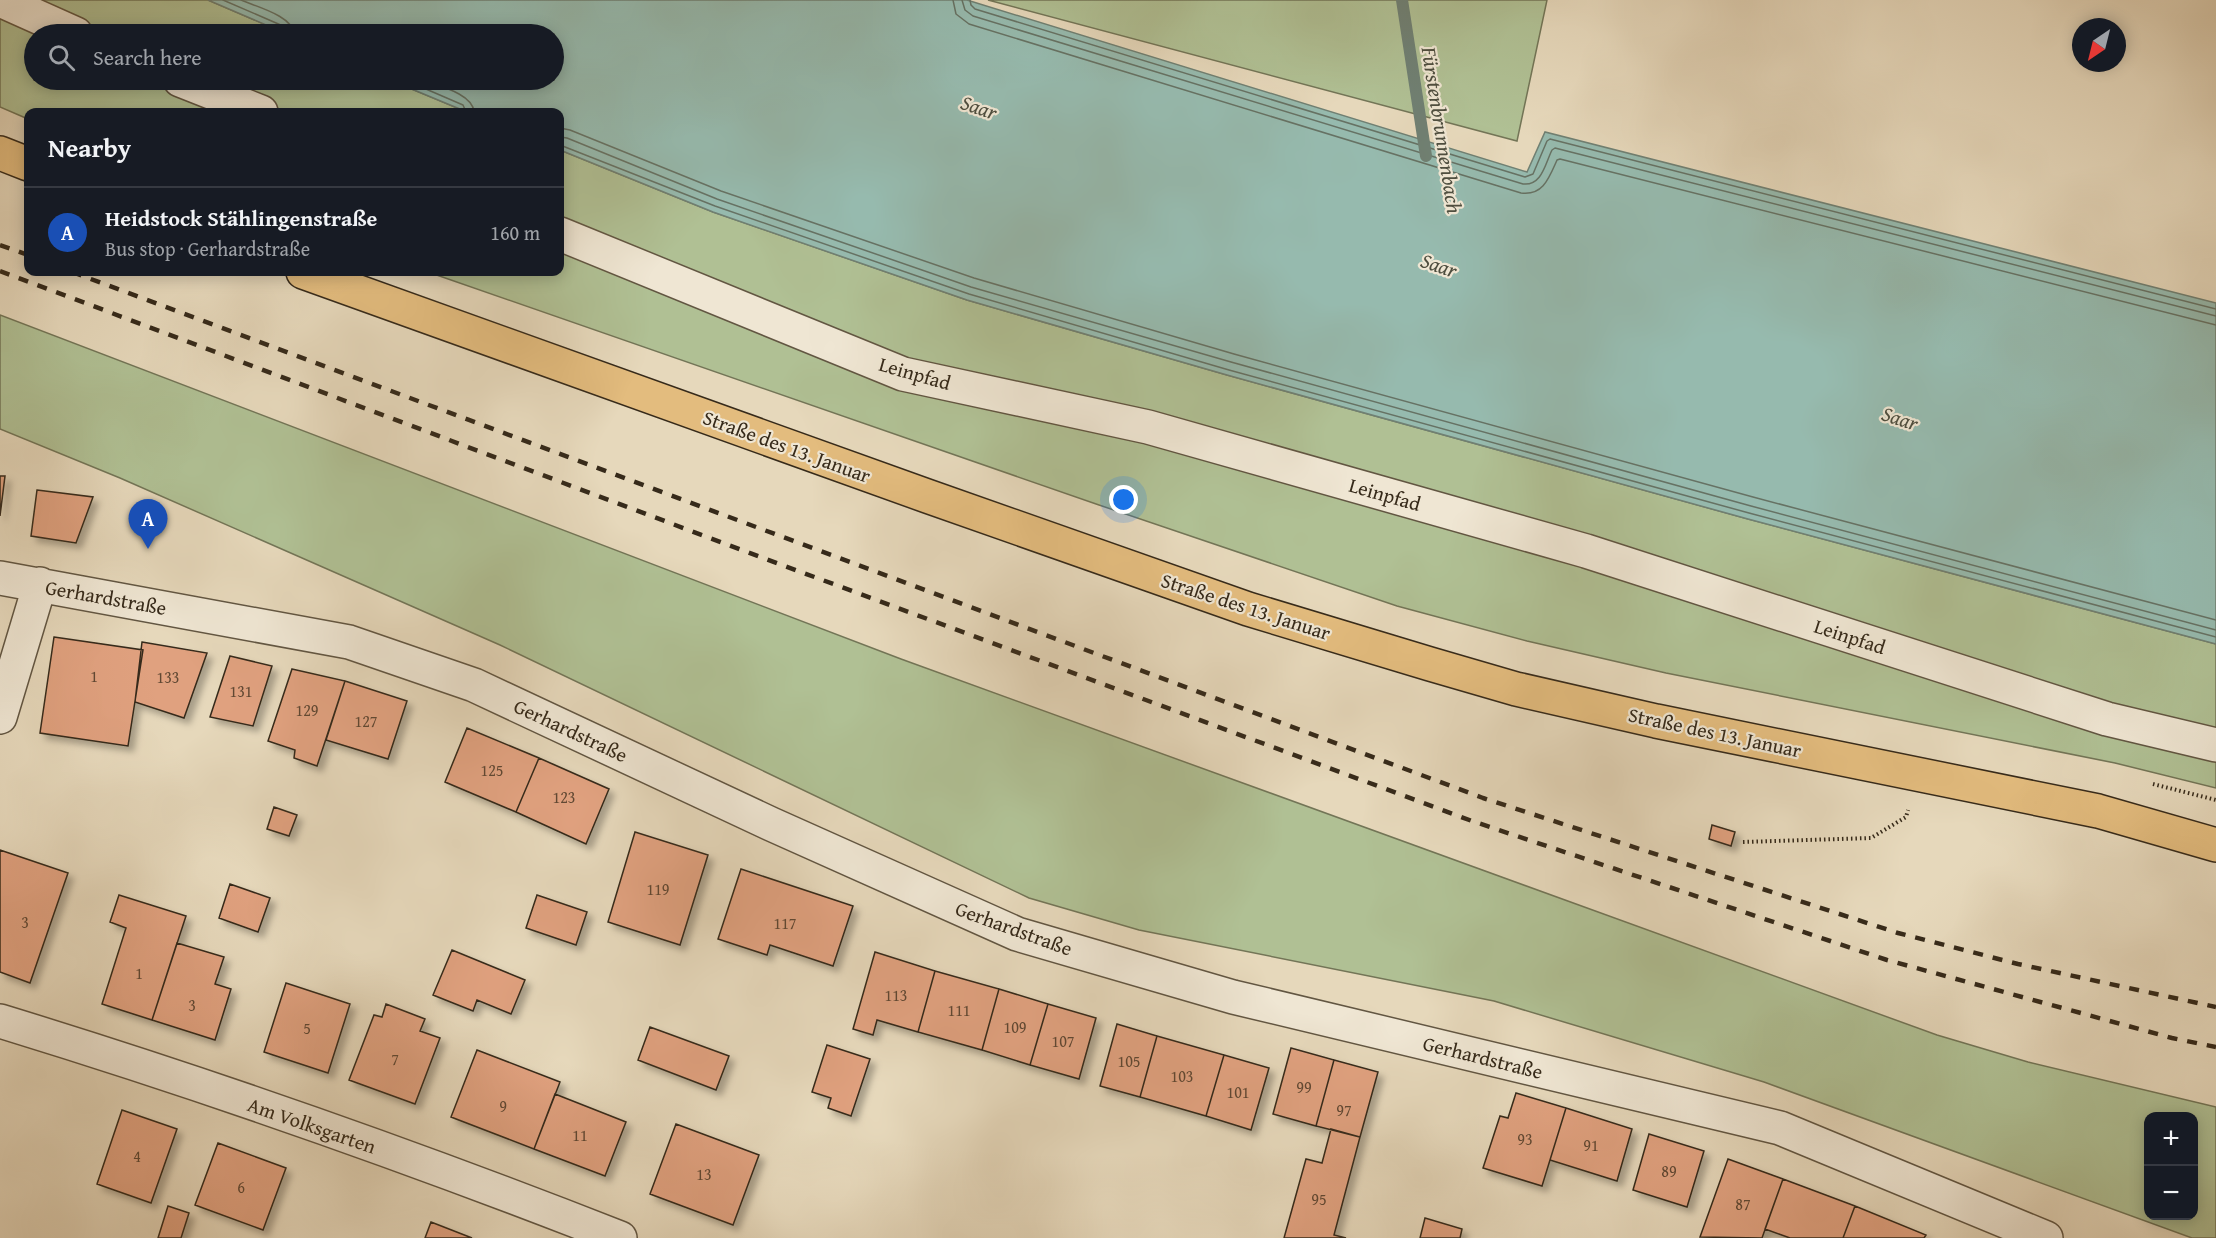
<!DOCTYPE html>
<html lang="en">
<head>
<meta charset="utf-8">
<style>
	:root { --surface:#171b24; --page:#20242c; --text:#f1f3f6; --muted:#9ea1a6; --line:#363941; --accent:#c59692 }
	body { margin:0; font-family:"Gentium Book Plus",serif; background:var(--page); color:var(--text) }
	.controls { position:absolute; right:18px; bottom:18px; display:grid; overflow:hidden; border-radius:12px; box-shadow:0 3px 15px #0003 }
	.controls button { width:54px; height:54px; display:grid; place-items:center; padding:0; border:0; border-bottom:2px solid var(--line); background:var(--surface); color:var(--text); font:30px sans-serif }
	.compass { position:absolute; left:2072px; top:18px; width:54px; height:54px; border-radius:50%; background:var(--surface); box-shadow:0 3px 15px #0003; rotate:215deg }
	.you { position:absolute; left:1124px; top:500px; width:21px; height:21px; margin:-15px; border:4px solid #fff; border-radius:50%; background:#1a73e8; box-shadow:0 0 0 9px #1a73e833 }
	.badge { display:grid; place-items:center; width:39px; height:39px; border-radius:50%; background:var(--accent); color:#fff; font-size:20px; font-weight:700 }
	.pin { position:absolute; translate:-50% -50px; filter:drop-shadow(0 2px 3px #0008) }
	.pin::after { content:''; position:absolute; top:32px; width:21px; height:18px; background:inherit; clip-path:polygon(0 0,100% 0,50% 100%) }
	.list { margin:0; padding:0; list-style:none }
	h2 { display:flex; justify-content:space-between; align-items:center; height:78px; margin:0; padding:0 24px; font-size:26px }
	h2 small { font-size:20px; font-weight:400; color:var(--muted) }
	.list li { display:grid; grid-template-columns:39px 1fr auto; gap:18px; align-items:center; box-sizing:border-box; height:90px; padding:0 24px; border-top:2px solid var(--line) }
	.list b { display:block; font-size:22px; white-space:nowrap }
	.list p { margin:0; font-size:20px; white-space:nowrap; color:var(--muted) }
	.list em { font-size:20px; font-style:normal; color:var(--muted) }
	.icon { flex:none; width:33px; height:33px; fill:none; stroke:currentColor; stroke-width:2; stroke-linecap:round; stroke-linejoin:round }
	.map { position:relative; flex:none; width:2216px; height:1238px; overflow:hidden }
	.search { position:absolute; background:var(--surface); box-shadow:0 3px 15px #0003; left:24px; top:24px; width:540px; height:66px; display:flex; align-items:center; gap:15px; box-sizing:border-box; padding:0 21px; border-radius:33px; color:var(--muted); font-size:22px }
	.panel { position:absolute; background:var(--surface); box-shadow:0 3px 15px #0003; left:24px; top:108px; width:540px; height:168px; border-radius:12px }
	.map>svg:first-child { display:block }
	.green { fill:#b0c094; stroke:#737557; stroke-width:1.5; fill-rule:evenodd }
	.water { fill:#96baae; stroke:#708073; stroke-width:1.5 }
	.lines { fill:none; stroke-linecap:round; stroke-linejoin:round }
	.shore { stroke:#667264; stroke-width:1.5 }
	.stream { stroke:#708073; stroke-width:12 }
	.building { fill:#e0a17f; stroke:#362a1a; stroke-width:1.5; filter:url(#shadow) }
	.minor-casing { stroke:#625642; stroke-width:36 }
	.major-casing { stroke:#362a1a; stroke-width:36 }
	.path { stroke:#362a1a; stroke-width:4; stroke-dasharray:1.5 3; stroke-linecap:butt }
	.minor { stroke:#efe6d3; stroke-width:33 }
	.major { stroke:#e3bc7e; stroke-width:33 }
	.rail { stroke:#362a1a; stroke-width:4.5; stroke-dasharray:10 10; stroke-linecap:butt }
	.labels { text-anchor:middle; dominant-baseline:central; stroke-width:4.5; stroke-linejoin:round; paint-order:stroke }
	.number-label { font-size:16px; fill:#604833 }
	.street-label { font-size:20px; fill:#362a1a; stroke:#efe6d3 }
	.water-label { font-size:21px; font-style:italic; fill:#4e4e3f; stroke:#efe6d3 }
</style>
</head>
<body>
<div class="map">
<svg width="2216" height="1238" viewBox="0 0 2216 1238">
	<defs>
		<filter id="shadow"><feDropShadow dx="5.5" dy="5.5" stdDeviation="3" flood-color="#0004"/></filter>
	</defs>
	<rect width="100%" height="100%" fill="#e6d8bb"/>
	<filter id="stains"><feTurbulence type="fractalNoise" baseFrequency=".00333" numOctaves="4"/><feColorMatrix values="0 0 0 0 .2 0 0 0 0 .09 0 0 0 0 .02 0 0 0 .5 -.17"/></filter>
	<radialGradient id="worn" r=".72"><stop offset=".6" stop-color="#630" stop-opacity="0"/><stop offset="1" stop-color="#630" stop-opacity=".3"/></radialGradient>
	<path class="green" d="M0 0H208L287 34H34V80H390L467 112H28V119L0 107Z
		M988 0H1547L1517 141Z
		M560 150 713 212 967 300 1227 375 1748 519 2216 644V788L2115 763 1666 673 1527 641 1397 606 1099 505 428 272H560Z
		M0 315 901 659 1937 1035 2028 1062 2216 1107V1238H2192L1764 1082 1494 1001 1139 930 1029 898 500 645 120 478 0 429ZM2148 1116H2194V1216H2148Z"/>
	<path class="water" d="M208 0H967L1527 172 1545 132 2216 303V644L1748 519 1227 375 967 300 713 212 560 150V112H467L390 80H554V34H287Z"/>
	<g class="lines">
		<path class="shore" d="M223 0 283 26 286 30 287 34
			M241 0C257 7 293 16 294 34
			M953 0 956 14 969 24 1521 193C1543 196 1549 178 1557 160L1560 159 2216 325
			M962 0 965 10 973 16 1523 184C1542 186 1545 164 1552 150L1555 148 2216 316
			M970 0 971 5 975 9 1525 177 1533 174 1547 141 1550 139 2216 309
			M405 80 463 105 466 112
			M423 80C439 86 473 94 474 112
			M560 128 570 130 721 191 974 278 1234 354 1753 497 2216 620
			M560 137 567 138 717 199 971 287 1231 362 1751 506 2216 630
			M560 145 715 206 969 294 1229 370 1749 513 2216 637"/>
		<path class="stream" d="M1402 0 1426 156"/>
	</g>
	<path class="building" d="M0 476H5L0 516Z
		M37 490 93 497 76 543 31 536Z
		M54 637 143 650 128 746 40 733Z
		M142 642 207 653 184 718 135 702Z
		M230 656 272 666 253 726 210 717Z
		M292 669 345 681 317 766 294 758 295 750 268 741Z
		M345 681 407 701 388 759 326 740Z
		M467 728 539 758 516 812 445 782Z
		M539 758 609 789 586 844 516 812Z
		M274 807 297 815 289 836 267 829Z
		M1712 825 1735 832 1731 846 1709 839Z
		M635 832 708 855 680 945 608 922Z
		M0 850 68 873 30 983 0 972Z
		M741 869 853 906 833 966 770 945 767 955 718 939Z
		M230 884 270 898 258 932 219 918Z
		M119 895 186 916 152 1020 102 1004 126 928 110 922Z
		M537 895 587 912 576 945 526 928Z
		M177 943 224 957 215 984 231 989 215 1040 152 1020Z
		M452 950 525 980 511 1014 477 1000 473 1011 433 995Z
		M875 952 935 971 918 1032 877 1020 873 1035 853 1029Z
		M935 971 999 989 982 1050 918 1032Z
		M286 983 350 1004 328 1073 264 1052Z
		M999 989 1048 1004 1030 1065 982 1050Z
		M386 1004 425 1019 420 1031 440 1038 415 1104 349 1080 374 1015 382 1017Z
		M1048 1004 1096 1018 1079 1079 1030 1065Z
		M1117 1024 1157 1036 1140 1097 1100 1086Z
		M650 1027 729 1056 716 1090 638 1060Z
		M1157 1036 1224 1055 1206 1116 1140 1097Z
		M827 1045 870 1059 851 1116 828 1108 831 1098 812 1092Z
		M1291 1048 1334 1060 1316 1126 1273 1114Z
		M477 1050 560 1082 534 1149 451 1117Z
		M1224 1055 1269 1068 1251 1130 1206 1116Z
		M1334 1060 1378 1072 1360 1137 1316 1126Z
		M1516 1093 1566 1108 1542 1186 1483 1168 1500 1116 1508 1118Z
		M555 1094 626 1122 605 1176 534 1149Z
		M1566 1108 1632 1129 1617 1181 1550 1160Z
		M122 1110 177 1129 151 1203 97 1184Z
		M676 1124 759 1155 733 1225 650 1194Z
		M1331 1129 1360 1137 1334 1235 1346 1238H1284L1306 1159 1322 1163Z
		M1649 1134 1704 1151 1687 1207 1633 1190Z
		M218 1143 286 1168 263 1230 195 1205Z
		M1728 1159 1783 1179 1762 1238 1700 1237Z
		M1783 1179 1855 1206 1843 1238H1790L1765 1229Z
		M168 1206 189 1213 181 1238H158Z
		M1855 1206 1926 1235 1924 1238H1843Z
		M1425 1218 1462 1229 1460 1238H1420Z
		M431 1222 472 1238H425Z"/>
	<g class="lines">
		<defs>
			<path id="minor" d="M0 0 76 34
				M180 80 261 112
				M560 234 903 374 1148 427 1586 551 2107 719 2216 745
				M0 578 349 642 474 685 771 824 1017 934 1233 997 1780 1128 2046 1238
				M0 717 40 584
				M0 1021C209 1085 416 1158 620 1238"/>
			<path id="major" d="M0 153 28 164
				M303 272 927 496 1248 609 1430 664 1516 689 1656 721 2098 811 2216 845"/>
		</defs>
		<use href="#minor" class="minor-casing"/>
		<use href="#major" class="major-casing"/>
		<path class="path" d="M2153 784 2216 800
			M1743 842 1871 838 1906 817 1908 810"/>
		<use href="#minor" class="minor"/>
		<use href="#major" class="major"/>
		<path class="rail" d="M0 245 28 255
			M0 271 747 552 1472 821 1887 960 2172 1038 2216 1047
			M72 272 1483 798 1898 933 2018 964 2216 1007"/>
	</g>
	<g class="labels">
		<g class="number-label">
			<text x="94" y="676">1</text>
			<text x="168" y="677">133</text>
			<text x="241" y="691">131</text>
			<text x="307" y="710">129</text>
			<text x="366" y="721">127</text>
			<text x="492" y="770">125</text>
			<text x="564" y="797">123</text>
			<text x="658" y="889">119</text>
			<text x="25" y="922">3</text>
			<text x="785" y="923">117</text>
			<text x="139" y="973">1</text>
			<text x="896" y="995">113</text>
			<text x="192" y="1005">3</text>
			<text x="959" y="1010">111</text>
			<text x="1015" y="1027">109</text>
			<text x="307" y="1028">5</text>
			<text x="1063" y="1041">107</text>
			<text x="395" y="1059">7</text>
			<text x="1129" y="1061">105</text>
			<text x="1182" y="1076">103</text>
			<text x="1304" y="1087">99</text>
			<text x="1238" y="1092">101</text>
			<text x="503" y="1106">9</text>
			<text x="1344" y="1110">97</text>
			<text x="580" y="1135">11</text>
			<text x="1525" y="1139">93</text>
			<text x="1591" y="1145">91</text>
			<text x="137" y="1156">4</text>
			<text x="1669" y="1171">89</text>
			<text x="704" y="1174">13</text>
			<text x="241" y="1187">6</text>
			<text x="1319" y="1199">95</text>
			<text x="1743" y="1204">87</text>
		</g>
		<g class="street-label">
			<text transform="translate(915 373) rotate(16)">Leinpfad</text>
			<text transform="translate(787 446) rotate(20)">Straße des 13. Januar</text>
			<text transform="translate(1385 494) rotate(16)">Leinpfad</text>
			<text transform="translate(106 597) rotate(10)">Gerhardstraße</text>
			<text transform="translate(1246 606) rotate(18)">Straße des 13. Januar</text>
			<text transform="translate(1850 636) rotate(18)">Leinpfad</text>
			<text transform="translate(571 730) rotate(25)">Gerhardstraße</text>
			<text transform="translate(1715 732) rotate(12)">Straße des 13. Januar</text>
			<text transform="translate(1014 928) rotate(20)">Gerhardstraße</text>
			<text transform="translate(1483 1057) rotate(14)">Gerhardstraße</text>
			<text transform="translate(312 1125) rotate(19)">Am Volksgarten</text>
		</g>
		<g class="water-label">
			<text transform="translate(979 107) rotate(19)">Saar</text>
			<text transform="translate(1442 130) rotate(81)">Fürstenbrunnenbach</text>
			<text transform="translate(1439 265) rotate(19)">Saar</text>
			<text transform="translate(1900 418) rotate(18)">Saar</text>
		</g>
	</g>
	<rect width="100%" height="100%" filter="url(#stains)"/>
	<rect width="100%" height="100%" fill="url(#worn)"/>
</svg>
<div class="controls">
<button>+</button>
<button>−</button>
</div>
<svg class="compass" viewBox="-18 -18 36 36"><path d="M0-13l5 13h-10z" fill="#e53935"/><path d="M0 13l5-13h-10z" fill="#9ea1a6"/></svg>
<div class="you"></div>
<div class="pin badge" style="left:148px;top:549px;background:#1a4fb4">A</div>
<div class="search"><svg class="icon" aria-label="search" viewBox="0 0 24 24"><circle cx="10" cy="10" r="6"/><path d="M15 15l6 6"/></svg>Search here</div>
<section class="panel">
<h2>Nearby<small></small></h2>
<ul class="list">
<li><span class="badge" style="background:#1a4fb4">A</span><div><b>Heidstock Stählingenstraße</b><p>Bus stop · Gerhardstraße</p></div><em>160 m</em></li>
</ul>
</section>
</div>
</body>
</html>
